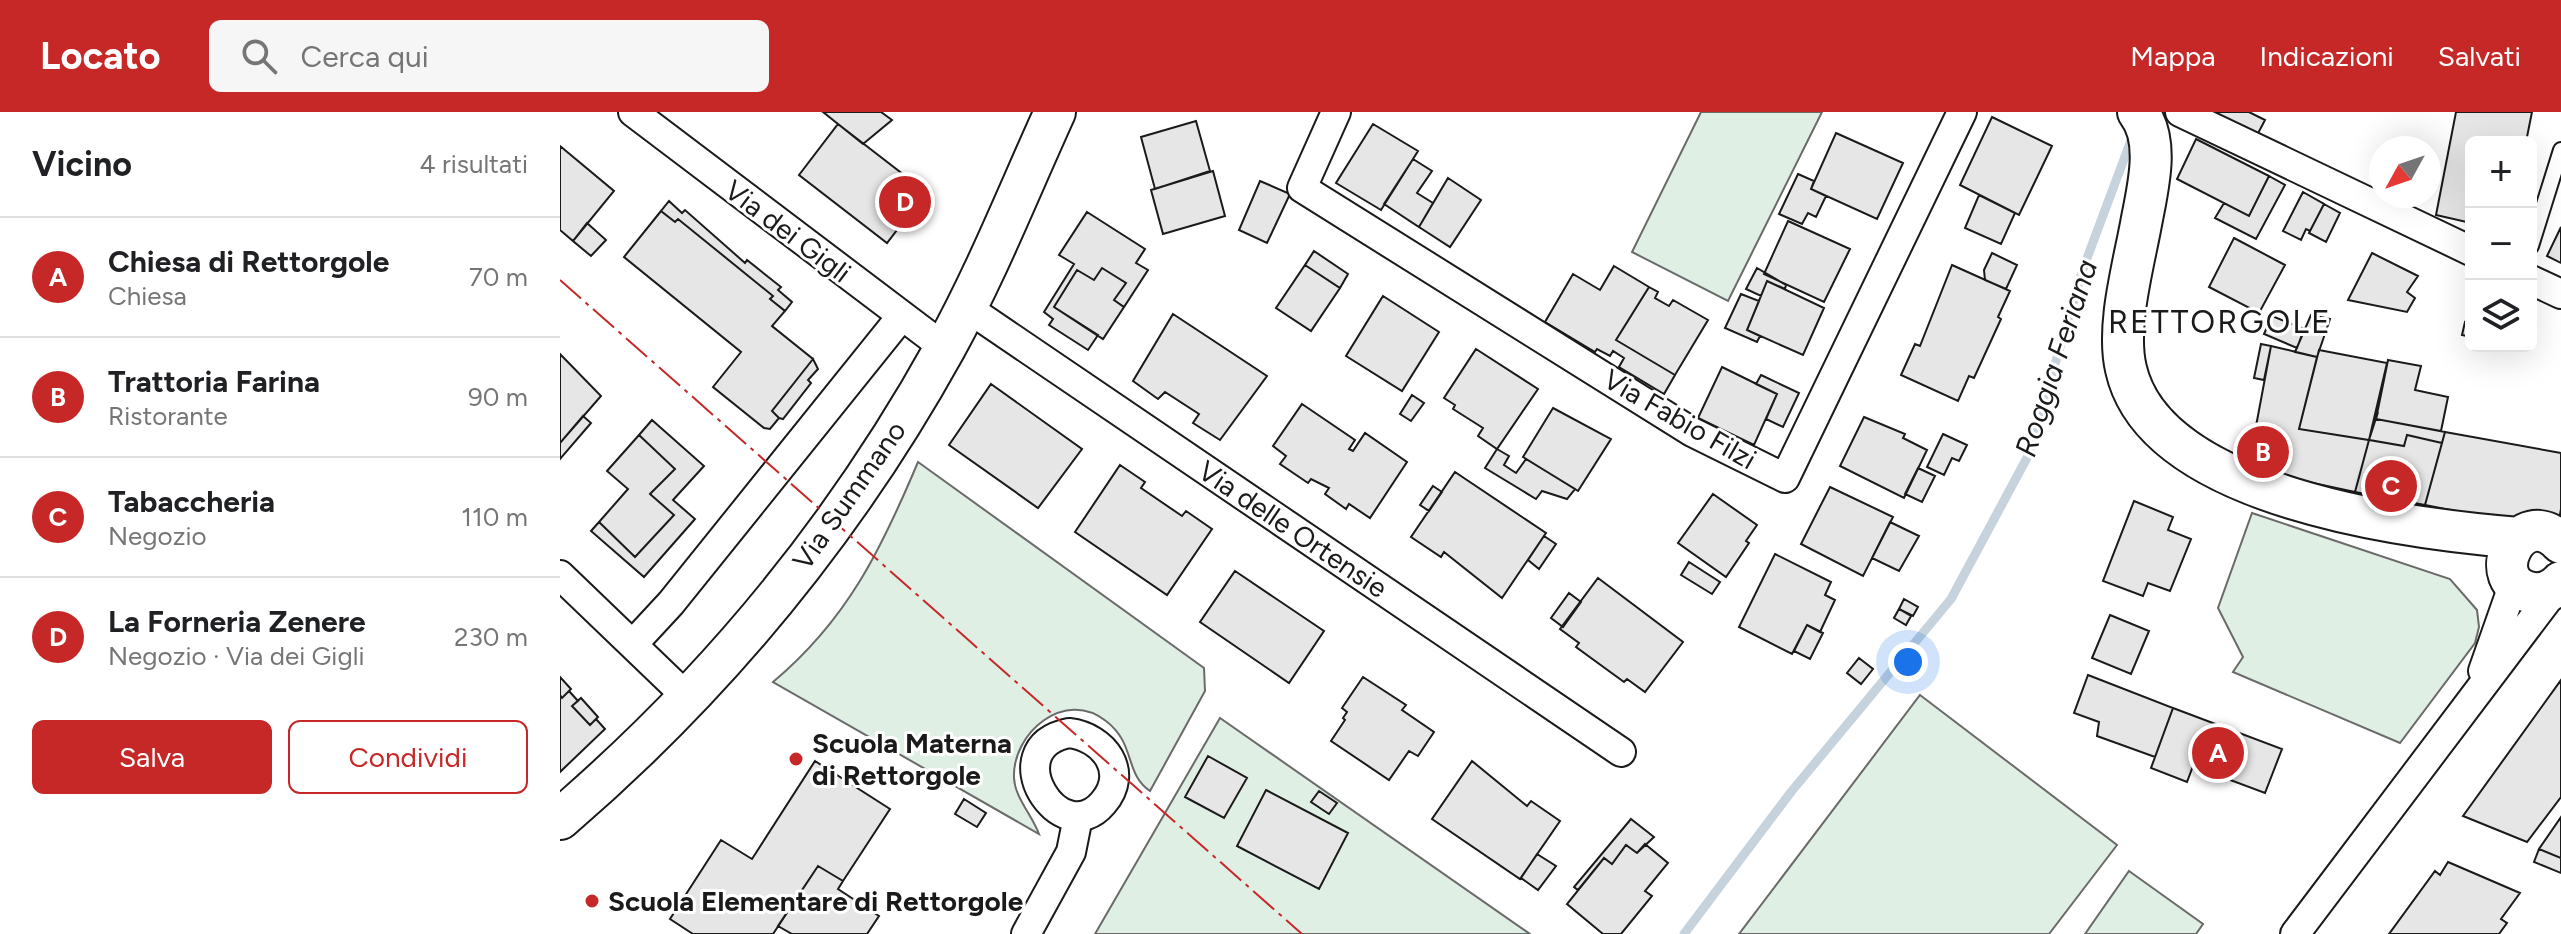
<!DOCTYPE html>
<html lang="it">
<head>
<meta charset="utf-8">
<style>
	:root { --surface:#fff; --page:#f6f6f6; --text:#202124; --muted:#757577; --line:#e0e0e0; --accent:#c62828 }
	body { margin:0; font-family:Figtree,sans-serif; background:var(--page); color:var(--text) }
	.controls { position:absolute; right:24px; top:24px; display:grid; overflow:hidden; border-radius:12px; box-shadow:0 8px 32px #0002 }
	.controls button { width:72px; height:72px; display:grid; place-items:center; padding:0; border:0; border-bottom:2px solid var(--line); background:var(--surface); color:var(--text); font:40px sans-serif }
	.compass { position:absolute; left:1809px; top:24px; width:72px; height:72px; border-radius:50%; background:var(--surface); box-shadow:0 8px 32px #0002; rotate:230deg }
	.you { position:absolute; left:1348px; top:550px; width:28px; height:28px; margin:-20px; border:6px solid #fff; border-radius:50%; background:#1a73e8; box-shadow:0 0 0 12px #1a73e833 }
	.badge { display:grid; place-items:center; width:52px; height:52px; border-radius:50%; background:var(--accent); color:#fff; font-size:26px; font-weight:700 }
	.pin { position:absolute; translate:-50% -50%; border:4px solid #fff; box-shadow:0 2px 8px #0006 }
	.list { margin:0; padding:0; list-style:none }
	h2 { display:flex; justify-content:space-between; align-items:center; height:104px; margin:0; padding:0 32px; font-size:34px }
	h2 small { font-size:26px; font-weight:400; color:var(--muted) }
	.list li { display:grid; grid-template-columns:52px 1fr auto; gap:24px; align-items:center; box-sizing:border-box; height:120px; padding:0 32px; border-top:2px solid var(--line) }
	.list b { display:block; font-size:30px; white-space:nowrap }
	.list p { margin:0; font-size:26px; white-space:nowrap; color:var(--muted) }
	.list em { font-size:26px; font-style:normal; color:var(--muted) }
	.actions { display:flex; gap:16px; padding:24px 32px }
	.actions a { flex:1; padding:18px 0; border:2px solid var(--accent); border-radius:12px; text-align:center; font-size:28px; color:var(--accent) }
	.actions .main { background:var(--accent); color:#fff }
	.icon { flex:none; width:44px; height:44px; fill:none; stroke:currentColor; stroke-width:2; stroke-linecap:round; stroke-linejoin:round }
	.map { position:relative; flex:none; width:2001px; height:822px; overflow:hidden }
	header { display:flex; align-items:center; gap:48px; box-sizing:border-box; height:112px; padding:0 40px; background:var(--accent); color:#fff }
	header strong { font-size:38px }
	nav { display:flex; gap:44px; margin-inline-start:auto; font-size:28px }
	.search { width:560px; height:72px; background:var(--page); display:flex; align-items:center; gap:20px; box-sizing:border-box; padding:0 28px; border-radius:12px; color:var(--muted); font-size:30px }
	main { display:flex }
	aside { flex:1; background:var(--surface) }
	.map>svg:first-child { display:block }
	.green { fill:#e0efe3; stroke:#6a6a6a; stroke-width:2 }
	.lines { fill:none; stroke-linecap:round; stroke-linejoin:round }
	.stream { stroke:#c6d2dc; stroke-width:9 }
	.building { fill:#e6e6e6; stroke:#1a1a1a; stroke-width:2 }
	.lane-casing { stroke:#1a1a1a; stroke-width:18 }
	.street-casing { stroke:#1a1a1a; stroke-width:32 }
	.secondary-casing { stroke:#1a1a1a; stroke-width:44 }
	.lane { stroke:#fff; stroke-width:14 }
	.street { stroke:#fff; stroke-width:28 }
	.secondary { stroke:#fff; stroke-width:40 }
	.power { stroke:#c62828; stroke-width:2; stroke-dasharray:28 6 4 6; stroke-linecap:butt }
	.poi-dot { fill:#c62828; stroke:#fff; stroke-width:3 }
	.labels { text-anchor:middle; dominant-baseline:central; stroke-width:6; stroke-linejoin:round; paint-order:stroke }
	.street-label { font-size:28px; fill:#1a1a1a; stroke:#fff }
	.poi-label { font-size:28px; font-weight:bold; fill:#1a1a1a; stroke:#fff; text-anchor:start }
	.water-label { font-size:30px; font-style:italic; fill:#1a1a1a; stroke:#fff }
	.quarter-label { font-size:32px; letter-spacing:2px; fill:#1a1a1a; stroke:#fff }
</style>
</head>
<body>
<header>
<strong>Locato</strong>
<div class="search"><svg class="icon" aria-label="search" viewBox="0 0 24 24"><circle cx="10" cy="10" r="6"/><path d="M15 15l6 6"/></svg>Cerca qui</div>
<nav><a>Mappa</a><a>Indicazioni</a><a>Salvati</a></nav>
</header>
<main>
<aside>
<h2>Vicino<small>4 risultati</small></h2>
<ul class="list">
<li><span class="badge">A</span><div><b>Chiesa di Rettorgole</b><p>Chiesa</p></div><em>70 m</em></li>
<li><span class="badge">B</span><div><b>Trattoria Farina</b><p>Ristorante</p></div><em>90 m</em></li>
<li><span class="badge">C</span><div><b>Tabaccheria</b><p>Negozio</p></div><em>110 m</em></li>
<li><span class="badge">D</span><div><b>La Forneria Zenere</b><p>Negozio · Via dei Gigli</p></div><em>230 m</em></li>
</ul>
<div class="actions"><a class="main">Salva</a><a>Condividi</a></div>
</aside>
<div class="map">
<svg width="2001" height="822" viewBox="0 0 2001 822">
	<rect width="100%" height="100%" fill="#fff"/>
	<path class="green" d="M1141 0H1262L1168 189 1072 140Z
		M358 350 644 556 645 579 590 679C564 661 576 632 546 609 505 576 452 621 454 666 455 686 472 703 479 722L213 570C287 508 321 438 358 350Z
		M1692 401 1890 467 1917 498 1919 515 1915 531 1840 631 1673 560 1683 545 1658 496Z
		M1360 583 1557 733 1489 822H1179Z
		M660 606 970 822H535Z
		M1569 759 1643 812 1636 822H1525Z"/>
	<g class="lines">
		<path class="stream" d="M1124 822 1231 680 1391 487 1468 344 1523 157 1573 23"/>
	</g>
	<path class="building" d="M263 0H321L332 8 303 32Z
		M1628 0H1689L1705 8 1692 33Z
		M1896 0H1972L1966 30H1911V111L1876 103Z
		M1432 5 1492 34 1459 103 1400 73Z
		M636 9 650 59 595 77 581 25Z
		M278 12 366 80 327 131 239 63Z
		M813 12 858 39 821 98 776 71Z
		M1276 21 1343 51 1317 107 1251 77Z
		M1636 27 1709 64 1689 104 1617 67Z
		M0 34 54 79 13 129 0 118Z
		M853 47 872 59 857 81 873 91 859 115 824 92Z
		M653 59 665 104 603 122 591 78Z
		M1238 62 1254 69 1251 77 1266 84 1256 105 1248 101 1242 112 1219 102Z
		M1709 64 1725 73 1696 127 1655 106 1664 91 1689 104Z
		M888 66 921 88 890 135 859 115Z
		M700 69 730 82 707 131 679 118Z
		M1743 80 1764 92 1750 119 1746 117 1741 128 1723 119Z
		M1419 83 1455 101 1441 132 1405 116Z
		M109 89 122 101 125 98 185 151 187 148 221 175 218 178 232 190 225 199 210 187 213 184 118 107 115 110 101 99Z
		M1764 92 1780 101 1766 130 1749 121Z
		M101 99 115 110 118 107 213 184 210 187 225 199 212 214 253 247 212 299 219 306 210 317 204 316 153 275 181 240 64 145Z
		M527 100 585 137 576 151 588 158 564 195 554 188 566 171 542 156 534 168 517 158 494 195 538 223 528 238 489 213 493 207 484 200 514 152 499 143Z
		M1228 109 1290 137 1264 190 1204 162Z
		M27 111 46 128 31 144 13 129Z
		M2001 115V151L1987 144Z
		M1674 126 1725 153 1699 201 1649 175Z
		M754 139 788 162 780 176 745 153Z
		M1432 141 1457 153 1446 177 1425 168 1424 158Z
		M1812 141 1858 164 1847 180 1855 186 1847 200 1788 188Z
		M745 153 780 176 751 219 716 196Z
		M1392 153 1450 179 1438 205 1441 207 1414 266 1409 264 1398 289 1341 263 1355 232 1360 234Z
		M1054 154 1089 175 1056 228 1115 263 1104 282 1059 255 1064 246 1053 239 1050 244 1037 237 1035 240 985 210 1013 162 1040 178Z
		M542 156 566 171 554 188 564 195 543 227 494 195 517 158 534 168Z
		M1197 156 1226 173 1225 177 1207 169 1201 184 1186 177Z
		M1207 169 1264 196 1243 243 1187 218Z
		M1089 175 1098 180 1095 186 1109 194 1113 188 1148 208 1115 263 1056 228Z
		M1181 182 1199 189 1187 218 1200 224 1197 230 1165 216Z
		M823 184 879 220 842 279 786 244Z
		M613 202 707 264 660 328 633 311 639 302 605 280 598 287 573 269Z
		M1751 203 1770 207 1757 245 1735 240Z
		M1712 204 1744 217 1737 236 1704 222Z
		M1905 210 1911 211V225L1902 223Z
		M1701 232 1711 234 1704 268 1694 266Z
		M1711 234 1757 245 1739 317 1809 328 1795 380 1688 357Z
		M916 237 978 277 937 337 918 324 923 316 893 297 895 293 884 286Z
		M1759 238 1827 251 1809 328 1739 317Z
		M0 242 41 284 0 331Z
		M253 247 258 257 248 268 251 271 223 307 219 306 212 299Z
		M1828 248 1861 254 1855 278 1888 285 1881 319 1816 307Z
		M1162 255 1217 282 1194 333 1138 306Z
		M1201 263 1239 281 1223 315 1206 307 1217 282 1196 272Z
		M431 272 522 337 478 396 389 333Z
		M852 283 864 291 851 309 840 302Z
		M742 292 795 328 789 337 793 339 805 321 847 350 810 406 789 392 786 397 765 382 769 376 751 367 748 371 720 352 726 344 713 334Z
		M993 296 1051 327 1018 379 963 345Z
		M1818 300 1816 307 1885 320 1882 331 1847 323 1844 334 1809 328Z
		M23 304 31 311 0 347V331Z
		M1304 305 1345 322 1343 326 1367 338 1344 386 1280 354Z
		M92 308 144 354 113 388 135 407 84 465 31 419 39 410 75 445 114 403 90 382 115 357 79 323Z
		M1885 320 2001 341V397L1997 419 1865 393Z
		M1383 322 1407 333 1399 349 1392 346 1384 363 1367 355Z
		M79 323 115 357 90 382 114 403 75 445 39 410 68 377 47 359Z
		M1847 323 1882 331 1865 393 1795 380 1809 328 1844 334Z
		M937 337 949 344 944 353 956 361 966 347 1015 377 1007 387 982 379 976 387 925 356Z
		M560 353 585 370 581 376 622 404 626 399 652 417 607 483 515 420Z
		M1358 356 1375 364 1362 390 1345 382Z
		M895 360 986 421 942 486 884 440 881 445 851 425Z
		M873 374 882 380 869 399 860 393Z
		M1270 375 1333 405 1303 464 1241 432Z
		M1153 382 1197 413 1186 429 1189 431 1166 465 1118 431Z
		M1574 389 1613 405 1608 418 1631 427 1610 479 1588 471 1583 484 1543 469Z
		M1330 410 1359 424 1339 459 1312 446Z
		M984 424 996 432 979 457 968 448Z
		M1215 442 1271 470 1265 483 1275 488 1260 520 1247 513 1232 542 1179 515Z
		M1129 450 1160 470 1152 482 1121 463Z
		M675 459 764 519 729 571 640 510Z
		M1038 466 1123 530 1085 580 1067 567 1064 570 1016 535 1019 531 1000 517Z
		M1009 481 1021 490 1003 515 991 506Z
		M1344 487 1358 495 1353 504 1339 497Z
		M1339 497 1351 504 1346 513 1334 506Z
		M1550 503 1589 519 1571 562 1532 546Z
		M1247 513 1263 521 1250 547 1234 539Z
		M1299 546 1313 557 1301 572 1287 561Z
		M1528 563 1613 596 1595 645 1537 624 1539 610 1514 601Z
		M0 565 11 577 2 586 0 583Z
		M803 565 846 593 842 598 874 620 858 644 849 639 829 668 771 629 785 608 783 606 787 600 782 596Z
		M2001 568V685L1967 730 1903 704Z
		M9 579 18 589 12 594 30 613 36 607 45 617 0 660V583L2 586Z
		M21 586 38 605 30 613 12 594Z
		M1613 596 1722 637 1705 681 1633 654 1627 670 1591 656Z
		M648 644 687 666 664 706 625 685Z
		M255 649 330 697 283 769 258 754 213 822H133L110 807 161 728 192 747Z
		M912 649 967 694 971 689 1000 709 960 767 872 707Z
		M706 678 788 721 759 777 677 734Z
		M759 679 777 691 769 702 751 690Z
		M404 687 426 701 417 715 395 702Z
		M2001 705V746L1979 737Z
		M1071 707 1094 725 1077 741 1066 733 1052 752 1044 746 1018 778 1014 775Z
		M1085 732 1108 751 1085 779 1092 784 1061 822H1043L1007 792 1044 746 1052 752 1066 733 1077 741Z
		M1979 737 2001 746V761L1974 750Z
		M977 742 996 754 978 778 961 766Z
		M1888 750 1960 781 1941 807 1947 811 1939 822H1829L1875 759 1880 763Z
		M258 754 283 769 278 777 319 804 307 822H232L218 814Z"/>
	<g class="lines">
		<defs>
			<path id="lane" d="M1971 134 2001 38"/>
			<path id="street" d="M73 0 385 236
				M776 0 742 76 1132 320 1225 366 1402 0
				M1620 0 1911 139
				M1971 168 2001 182
				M406 195 1061 640
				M0 463 129 587
				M73 532 111 491 341 205
				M1923 559 1954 471
				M509 621C544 625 570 660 543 691 501 741 434 636 509 621Z
				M466 822 511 740 518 705
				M1735 822 1997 475"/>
			<path id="secondary" d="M1578 0C1601 29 1587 79 1581 112 1573 155 1556 215 1566 257 1595 386 1850 417 1959 426
				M2001 431C1960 388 1919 472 1973 481 1984 482 1994 478 2001 470
				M0 707C155 574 286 415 385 236 427 160 459 79 495 0"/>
		</defs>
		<use href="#lane" class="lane-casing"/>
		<use href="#street" class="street-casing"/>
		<use href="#secondary" class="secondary-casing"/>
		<use href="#lane" class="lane"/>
		<use href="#street" class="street"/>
		<use href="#secondary" class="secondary"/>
		<path class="power" d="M0 168 742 822"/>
	</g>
	<g class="poi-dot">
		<circle cx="236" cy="647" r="8"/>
		<circle cx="32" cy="789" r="8"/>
	</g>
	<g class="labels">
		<g class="street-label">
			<text transform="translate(228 119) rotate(37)">Via dei Gigli</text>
			<text transform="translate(1120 307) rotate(30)">Via Fabio Filzi</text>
			<text transform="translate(289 383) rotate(-55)">Via Summano</text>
			<text transform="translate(733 417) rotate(34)">Via delle Ortensie</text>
		</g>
		<g class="poi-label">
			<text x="252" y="631">Scuola Materna<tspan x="252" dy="32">di Rettorgole</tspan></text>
			<text x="48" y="789">Scuola Elementare di Rettorgole</text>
		</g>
		<g class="water-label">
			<text transform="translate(1496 246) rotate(-72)">Roggia Feriana</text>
		</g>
		<g class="quarter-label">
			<text x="1660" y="210">RETTORGOLE</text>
		</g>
	</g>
</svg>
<div class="controls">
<button>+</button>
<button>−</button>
<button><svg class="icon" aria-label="layers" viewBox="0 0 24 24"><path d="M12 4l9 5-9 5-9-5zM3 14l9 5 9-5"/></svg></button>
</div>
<svg class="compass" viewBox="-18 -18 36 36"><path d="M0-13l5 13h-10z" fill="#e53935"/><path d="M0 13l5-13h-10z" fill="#757577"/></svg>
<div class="you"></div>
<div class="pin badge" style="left:1658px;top:641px">A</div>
<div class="pin badge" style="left:1703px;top:340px">B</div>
<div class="pin badge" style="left:1831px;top:374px">C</div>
<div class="pin badge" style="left:345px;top:90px">D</div>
</div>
</main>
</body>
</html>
